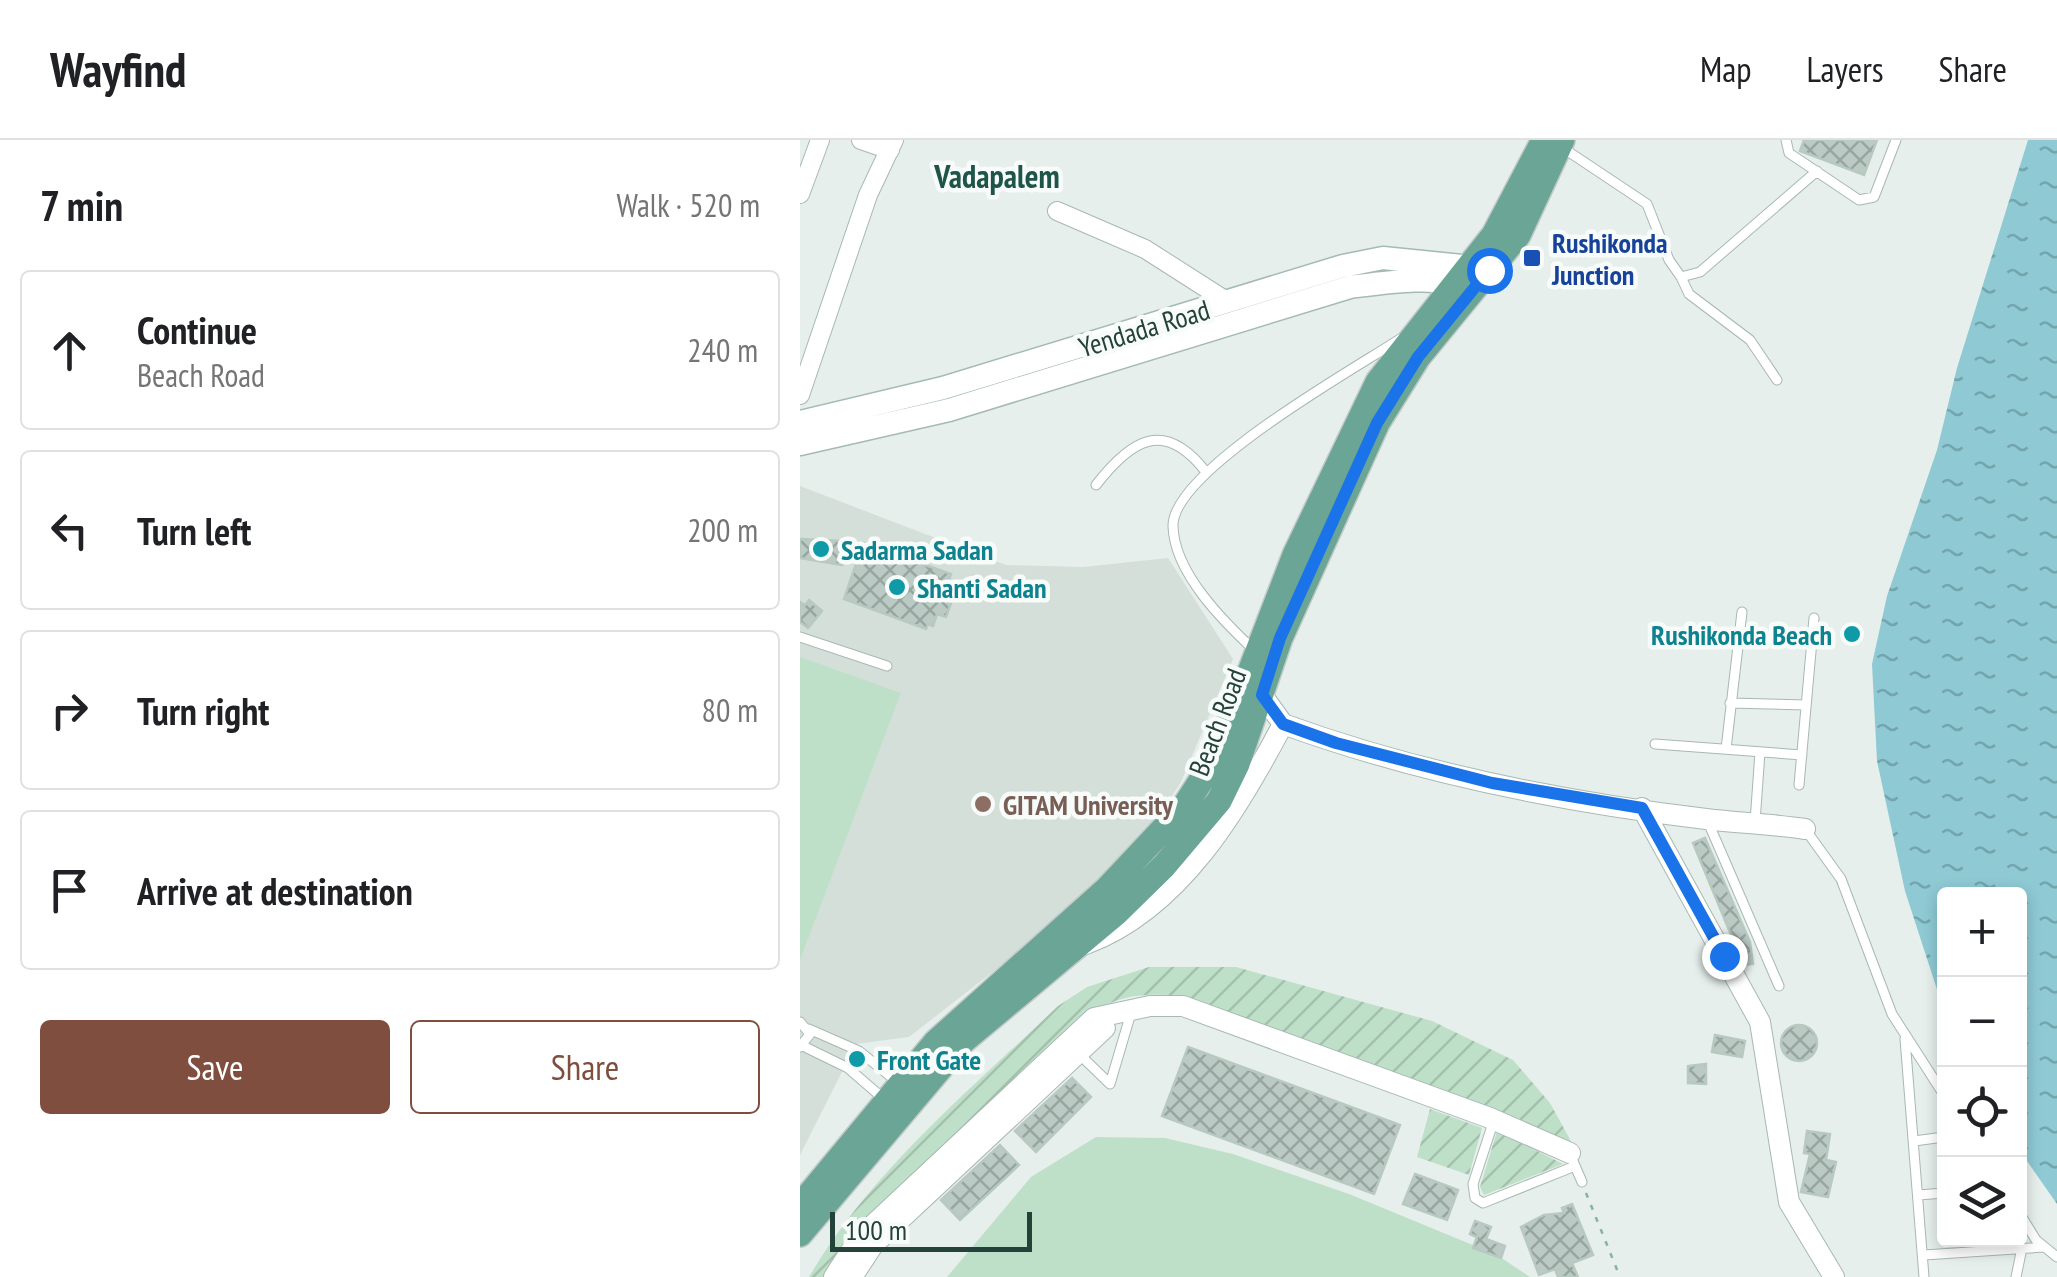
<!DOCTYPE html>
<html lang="en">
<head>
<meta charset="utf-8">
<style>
	:root { --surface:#fff; --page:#f2f2f2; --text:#202124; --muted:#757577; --line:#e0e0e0; --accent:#7f4e3f }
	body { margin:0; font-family:"PT Sans Narrow",sans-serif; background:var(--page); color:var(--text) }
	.controls { position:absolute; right:30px; bottom:30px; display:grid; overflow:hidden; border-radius:10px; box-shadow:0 5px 15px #0003 }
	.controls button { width:90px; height:90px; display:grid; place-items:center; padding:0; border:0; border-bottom:2px solid var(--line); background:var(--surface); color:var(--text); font:50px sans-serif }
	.scale { position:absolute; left:30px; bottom:25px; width:202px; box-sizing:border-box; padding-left:10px; border:5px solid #24423a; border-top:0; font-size:28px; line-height:35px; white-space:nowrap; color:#24423a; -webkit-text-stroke:8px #f7fbf9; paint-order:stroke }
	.stop { position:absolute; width:30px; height:30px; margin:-22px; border:8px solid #1a73e8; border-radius:50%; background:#fff }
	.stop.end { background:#1a73e8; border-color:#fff; box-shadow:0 2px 10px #0008 }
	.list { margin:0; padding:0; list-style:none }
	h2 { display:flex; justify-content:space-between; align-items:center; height:130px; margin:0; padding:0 40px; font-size:42px }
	h2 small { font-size:32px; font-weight:400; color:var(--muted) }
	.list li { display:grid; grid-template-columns:65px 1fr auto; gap:30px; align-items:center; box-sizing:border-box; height:160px; margin:0 20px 20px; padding:0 20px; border:2px solid var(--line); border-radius:10px }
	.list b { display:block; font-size:38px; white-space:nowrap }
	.list p { margin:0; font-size:32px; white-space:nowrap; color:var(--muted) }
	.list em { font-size:32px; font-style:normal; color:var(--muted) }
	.actions { display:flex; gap:20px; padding:30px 40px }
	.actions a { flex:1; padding:22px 0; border:2px solid var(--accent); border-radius:10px; text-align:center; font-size:35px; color:var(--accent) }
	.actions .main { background:var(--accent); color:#fff }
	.icon { flex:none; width:55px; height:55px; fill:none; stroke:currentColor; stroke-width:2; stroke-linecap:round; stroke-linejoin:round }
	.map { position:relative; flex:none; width:1257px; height:1137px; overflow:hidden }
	header { display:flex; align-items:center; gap:60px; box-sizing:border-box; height:140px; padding:0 50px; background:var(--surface); border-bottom:2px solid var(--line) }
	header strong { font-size:48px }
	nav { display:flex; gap:55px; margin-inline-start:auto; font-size:35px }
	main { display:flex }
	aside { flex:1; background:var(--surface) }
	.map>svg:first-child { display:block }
	.built { fill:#d4dfda }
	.grass { fill:#bfe0c8 }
	.garden { fill:url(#garden-furrows) }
	.water { fill:url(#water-ripples) }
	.building { fill:url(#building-cross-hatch); stroke:#b8c9c2; stroke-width:2.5 }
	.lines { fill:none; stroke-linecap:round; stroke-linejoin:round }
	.service-casing { stroke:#a8b8b2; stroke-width:11 }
	.minor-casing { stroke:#a8b8b2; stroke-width:20 }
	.tertiary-casing { stroke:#a8b8b2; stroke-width:22 }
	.secondary-casing { stroke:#a4bbb3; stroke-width:25 }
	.primary-casing { stroke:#c2cac8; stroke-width:28 }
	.path { stroke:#86b3a5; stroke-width:2.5; stroke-dasharray:5 8; stroke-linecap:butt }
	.service { stroke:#fff; stroke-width:9 }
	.minor { stroke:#fff; stroke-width:18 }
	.tertiary { stroke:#fff; stroke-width:20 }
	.secondary { stroke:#fff; stroke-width:22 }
	.primary { stroke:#6aa596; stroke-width:25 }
	.route { stroke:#1a73e8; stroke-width:12 }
	.transit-dot { fill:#1a4fb4; stroke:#f7fbf9; stroke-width:4 }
	.culture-dot { fill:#0f9aa8; stroke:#f7fbf9; stroke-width:4 }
	.education-dot { fill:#8d6e63; stroke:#f7fbf9; stroke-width:4 }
	.labels { text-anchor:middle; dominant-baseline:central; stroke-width:9; stroke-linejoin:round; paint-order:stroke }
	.transit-label { font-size:28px; font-weight:bold; fill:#164399; stroke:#f7fbf9; text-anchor:start }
	.street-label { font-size:28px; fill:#24423a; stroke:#f7fbf9 }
	.culture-label { font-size:28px; font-weight:bold; fill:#0d838f; stroke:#f7fbf9; text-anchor:start }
	.education-label { font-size:28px; font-weight:bold; fill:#785e54; stroke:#f7fbf9; text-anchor:start }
	.quarter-label { font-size:32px; font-weight:bold; fill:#1f5548; stroke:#f7fbf9 }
</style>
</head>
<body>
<header>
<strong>Wayfind</strong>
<nav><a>Map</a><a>Layers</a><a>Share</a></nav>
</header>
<main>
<aside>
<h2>7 min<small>Walk · 520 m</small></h2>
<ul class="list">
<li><svg class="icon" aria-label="ahead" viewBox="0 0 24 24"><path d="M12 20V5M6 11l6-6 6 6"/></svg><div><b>Continue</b><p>Beach Road</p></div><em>240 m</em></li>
<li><svg class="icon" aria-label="left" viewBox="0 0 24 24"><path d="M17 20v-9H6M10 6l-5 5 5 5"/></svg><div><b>Turn left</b></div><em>200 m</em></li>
<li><svg class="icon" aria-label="right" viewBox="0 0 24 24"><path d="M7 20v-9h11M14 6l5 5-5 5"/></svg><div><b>Turn right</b></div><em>80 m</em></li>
<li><svg class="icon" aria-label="arrive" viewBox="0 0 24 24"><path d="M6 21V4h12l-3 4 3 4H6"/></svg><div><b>Arrive at destination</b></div></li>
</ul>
<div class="actions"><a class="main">Save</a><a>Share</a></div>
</aside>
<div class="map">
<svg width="1257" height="1137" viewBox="0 0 1257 1137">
	<defs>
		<pattern id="garden-furrows" width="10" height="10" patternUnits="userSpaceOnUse" patternTransform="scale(2.5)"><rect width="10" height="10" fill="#bfe0c8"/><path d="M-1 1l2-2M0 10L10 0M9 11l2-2" fill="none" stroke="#a4c1ad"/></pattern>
		<pattern id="water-ripples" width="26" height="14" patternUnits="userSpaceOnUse" patternTransform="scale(2.5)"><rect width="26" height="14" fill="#8ec9d4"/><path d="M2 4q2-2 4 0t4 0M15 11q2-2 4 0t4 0" fill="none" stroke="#74a5ad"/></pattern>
		<pattern id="building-cross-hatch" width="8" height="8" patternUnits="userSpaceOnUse" patternTransform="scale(2.5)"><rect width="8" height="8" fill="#bbcac4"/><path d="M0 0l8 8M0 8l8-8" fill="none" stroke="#98a6a0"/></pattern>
	</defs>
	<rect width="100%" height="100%" fill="#e6efeb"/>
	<path class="built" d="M0 346 206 425 283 427 368 418 433 519 381 642 353 686 258 781 109 897 56 904 0 1015Z"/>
	<path class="grass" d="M0 517 101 553 0 820Z
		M296 997 365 998 433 1014 549 1054 697 1115 730 1137H147L231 1037Z"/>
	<path class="garden" d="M349 827H436L632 881 713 920 750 963 772 1003 384 856C333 852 313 856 272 886L25 1137H9C71 1031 170 950 258 866L287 847Z
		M630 969 682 988 669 1035 617 1017Z
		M697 991 763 1024 684 1055 680 1047Z"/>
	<path class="water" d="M1228 0H1257V1064L1220 1011V754H1144V871L1105 751 1077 621 1072 524 1087 456 1137 310 1157 228Z"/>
	<path class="building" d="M1004 0H1077L1064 35 1000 11Z
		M0 399 41 401 42 425 0 418Z
		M63 403 151 434 145 452 154 455 146 477 137 474 133 486 128 484 126 489 44 459Z
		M9 460 22 471 8 488 0 482V462L5 465Z
		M905 698 950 802 953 824 944 825 941 819 893 703Z
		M981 903a18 18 0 1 1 36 0a18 18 0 1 1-36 0Z
		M915 895 945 901 942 917 912 912Z
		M388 907 600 985 574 1054 362 976Z
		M906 924V944L888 943V926Z
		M272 938 291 957 236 1012 215 991Z
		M1007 991 1030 994 1026 1020 1036 1022 1028 1057 1001 1052 1010 1014 1004 1013Z
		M200 1005 219 1025 160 1080 141 1060Z
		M615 1034 658 1050 647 1080 603 1064Z
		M772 1064 793 1115 772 1123 778 1137H758L755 1129 739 1135 721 1087 744 1075 764 1073 762 1068Z
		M675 1081 691 1087 686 1099 705 1106 701 1118 673 1108 677 1097 670 1094Z"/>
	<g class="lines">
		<defs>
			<path id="service" d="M986 0 989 13 1059 60 1074 57 1096 0
				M763 8 847 64 869 120 881 137 900 132 1017 31
				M881 137 889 154 950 200 977 240
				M296 345C331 300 364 278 406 332
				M861 494 936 501
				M0 497 87 526
				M456 512C424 482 374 433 373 386 372 331 554 229 600 199
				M930 563 1006 565
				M855 604 1002 615
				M926 609 942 472
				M999 645 1014 478
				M908 682 979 846
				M955 682 960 612
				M1005 689 1041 739 1092 874 1144 955
				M0 882 10 894 0 907
				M9 889 59 911 100 944
				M1105 899 1124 1137
				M3 906 48 928 85 960
				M278 913 310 944 331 873
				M694 980 673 1044 675 1058 683 1063 775 1026
				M1114 1001 1144 997
				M773 1021 782 1042
				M1119 1055 1144 1053
				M1220 1074 1236 1100 1257 1117
				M1124 1115 1244 1107
				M1216 1137 1222 1108"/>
			<path id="minor" d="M61 0 90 10
				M0 54 20 0
				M257 71 345 109 428 162
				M0 255 68 55 94 0"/>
			<path id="tertiary" d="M483 584C618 633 764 662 906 679 939 683 972 684 1005 689
				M842 668 960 882 989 1062 1034 1137
				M286 804C380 769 439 668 483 584L462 555
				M34 1137 60 1097 294 878 350 866H383L690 978 770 1013
				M52 1137 73 1105 305 888"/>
			<path id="secondary" d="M0 282 143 248 543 126 583 118 682 128
				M0 304 149 270 550 147C589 142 633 135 671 147"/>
			<path id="primary" d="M0 1066 136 902 307 749 384 667 406 633 440 558 495 415 578 242 694 95 744 0
				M0 1094 163 901 315 774 364 726 419 661 437 624 480 498 577 283 618 217 718 95 762 0"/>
		</defs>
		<use href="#service" class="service-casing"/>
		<use href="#minor" class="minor-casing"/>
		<use href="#tertiary" class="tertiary-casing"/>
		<use href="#secondary" class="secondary-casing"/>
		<use href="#primary" class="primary-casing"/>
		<path class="path" d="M786 1053 820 1137"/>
		<use href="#service" class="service"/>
		<use href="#minor" class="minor"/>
		<use href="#tertiary" class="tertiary"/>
		<use href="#secondary" class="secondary"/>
		<use href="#primary" class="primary"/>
	</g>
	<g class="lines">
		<path class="route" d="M689 130 618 217 577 283 480 498 462 555 483 584 536 603 692 643 842 668 924 816"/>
	</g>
	<rect class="transit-dot" x="722" y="108" width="20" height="20" rx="5"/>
	<g class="culture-dot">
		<circle cx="21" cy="409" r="10"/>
		<circle cx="97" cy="447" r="10"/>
		<circle cx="1052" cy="494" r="10"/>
		<circle cx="57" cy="919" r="10"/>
	</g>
	<circle class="education-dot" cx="183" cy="664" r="10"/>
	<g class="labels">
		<g class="transit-label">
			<text x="752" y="102">Rushikonda<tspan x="752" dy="32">Junction</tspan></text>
		</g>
		<g class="street-label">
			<text transform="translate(344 188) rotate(-17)">Yendada Road</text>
			<text transform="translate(417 582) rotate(-69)">Beach Road</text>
		</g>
		<g class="culture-label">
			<text x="41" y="409">Sadarma Sadan</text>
			<text x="117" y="447">Shanti Sadan</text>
			<text x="1032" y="494" text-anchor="end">Rushikonda Beach</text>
			<text x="77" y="919">Front Gate</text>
		</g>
		<g class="education-label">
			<text x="203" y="664">GITAM University</text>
		</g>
		<g class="quarter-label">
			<text x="197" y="36">Vadapalem</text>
		</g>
	</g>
</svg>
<div class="controls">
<button>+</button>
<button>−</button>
<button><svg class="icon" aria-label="locate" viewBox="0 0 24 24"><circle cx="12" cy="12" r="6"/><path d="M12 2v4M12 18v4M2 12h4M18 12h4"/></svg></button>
<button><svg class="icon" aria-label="layers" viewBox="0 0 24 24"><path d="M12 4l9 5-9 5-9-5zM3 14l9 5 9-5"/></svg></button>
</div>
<div class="scale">100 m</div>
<div class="stop" style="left:689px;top:130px"></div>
<div class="stop end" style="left:924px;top:816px"></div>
</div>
</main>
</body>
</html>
